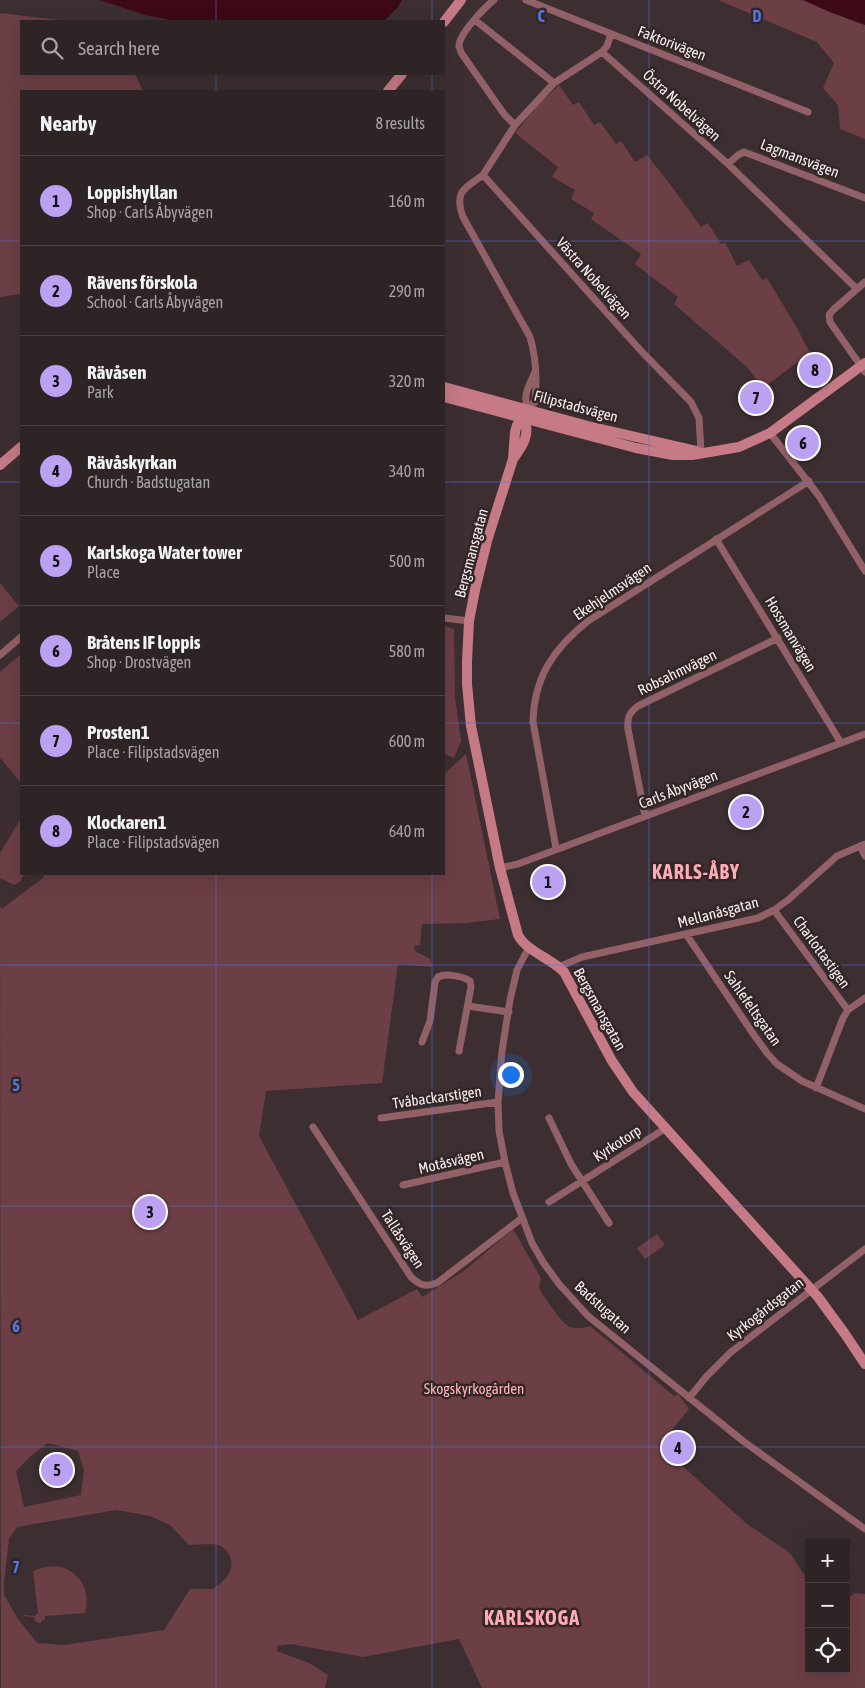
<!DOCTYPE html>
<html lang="en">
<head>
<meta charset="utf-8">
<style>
	:root { --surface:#2e2325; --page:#362b2d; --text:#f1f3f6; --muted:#a7a4a7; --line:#494042; --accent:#bca0f2 }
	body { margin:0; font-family:"Asap Condensed",sans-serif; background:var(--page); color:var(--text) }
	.controls { position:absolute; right:15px; bottom:15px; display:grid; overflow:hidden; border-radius:0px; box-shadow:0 5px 20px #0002 }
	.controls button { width:45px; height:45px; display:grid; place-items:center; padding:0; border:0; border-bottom:1px solid var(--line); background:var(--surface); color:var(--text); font:25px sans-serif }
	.you { position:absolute; left:510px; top:1074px; width:18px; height:18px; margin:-12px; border:4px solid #fff; border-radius:50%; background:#1a73e8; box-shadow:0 0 0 8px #1a73e833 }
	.badge { display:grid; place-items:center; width:32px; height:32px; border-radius:50%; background:var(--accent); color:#111; font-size:16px; font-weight:700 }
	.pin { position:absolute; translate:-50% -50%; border:2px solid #fff; box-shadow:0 1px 5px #0006 }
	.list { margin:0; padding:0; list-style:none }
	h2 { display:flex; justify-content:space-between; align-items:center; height:65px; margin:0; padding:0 20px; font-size:21px }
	h2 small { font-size:16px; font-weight:400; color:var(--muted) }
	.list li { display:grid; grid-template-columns:32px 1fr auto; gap:15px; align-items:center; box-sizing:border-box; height:90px; padding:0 20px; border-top:1px solid var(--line) }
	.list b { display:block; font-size:19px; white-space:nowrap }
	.list p { margin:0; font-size:16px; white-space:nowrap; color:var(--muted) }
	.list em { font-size:16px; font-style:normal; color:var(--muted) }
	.icon { flex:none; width:28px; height:28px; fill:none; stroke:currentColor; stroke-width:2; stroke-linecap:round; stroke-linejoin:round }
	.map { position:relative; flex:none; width:865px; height:1688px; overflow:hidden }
	.search { position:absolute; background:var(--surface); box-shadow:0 5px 20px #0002; left:20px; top:20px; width:425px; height:55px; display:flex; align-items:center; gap:12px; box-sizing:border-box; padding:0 18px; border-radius:0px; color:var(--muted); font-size:19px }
	.panel { position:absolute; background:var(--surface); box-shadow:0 5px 20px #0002; left:20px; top:90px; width:425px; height:785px; border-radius:0px }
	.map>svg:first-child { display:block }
	.green { fill:#6c3e45; fill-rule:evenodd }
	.water { fill:#3e0917 }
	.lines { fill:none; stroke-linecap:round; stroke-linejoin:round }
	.street { stroke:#926168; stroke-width:7 }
	.secondary { stroke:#c67a85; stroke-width:10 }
	.grid { fill:none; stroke:#5476de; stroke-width:1; stroke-opacity:0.55 }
	.labels { text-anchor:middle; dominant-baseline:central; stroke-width:5; stroke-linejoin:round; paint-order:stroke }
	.street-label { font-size:15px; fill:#f8eff0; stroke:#332627 }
	.park-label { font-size:15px; fill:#feb3bd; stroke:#332627 }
	.district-label { font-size:20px; font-weight:bold; letter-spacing:1px; fill:#ffaab6; stroke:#332627 }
	.grid-label { font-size:16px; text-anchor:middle; font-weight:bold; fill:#5476de; stroke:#332627; stroke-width:5; stroke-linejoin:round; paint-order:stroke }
</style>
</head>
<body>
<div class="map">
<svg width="865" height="1688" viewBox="0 0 865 1688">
	<rect width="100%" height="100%" fill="#3d2f31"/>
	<path class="green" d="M718 0H803L830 12 865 25V139L840 129 838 105 823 88 834 63 817 42Z
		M0 13 68 21H21V74H135L143 91H21V294L0 297Z
		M559 85 573 105 579 102 594 125 600 122 616 144 621 141 635 162 647 155 670 184 701 227 708 223 721 244 725 242 737 266 749 260 762 280 767 278 797 328 810 353 763 388 747 367 674 304 678 297 635 264 641 254 591 219 594 213 571 199 575 190 552 177 558 167 515 133 538 105Z
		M0 583 19 606 0 622Z
		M444 626 454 629 455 697 461 741 454 758 444 754Z
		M21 654V783L0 758V672Z
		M466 754 500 919 466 923 422 924 420 945 414 946 415 951 430 959 432 967 398 964 382 1083 266 1091 259 1136 358 1320 417 1289 422 1297 464 1271 513 1229 541 1278 539 1287 541 1292C547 1300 561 1323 570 1327 575 1329 585 1328 590 1326L674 1396 678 1394 689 1409 659 1445 747 1524 790 1553 809 1582V1669H846V1595L852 1596 854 1593 865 1594V1688H482L459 1639 363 1657 291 1644 277 1646V1651L309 1663 328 1675 325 1688H1L0 907 3 908 43 878 45 874H444V774ZM48 1443 78 1451 84 1470 81 1495 24 1507 16 1471 32 1455ZM116 1510 150 1516 170 1525 189 1545C198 1545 209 1543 218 1545 231 1549 235 1565 228 1575 224 1581 218 1585 213 1589H190L164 1630 64 1645 37 1643 18 1619 4 1595V1582L9 1539 17 1527Z
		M21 818V874H24L20 882 14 885 0 878V853Z
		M657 1234 665 1245 645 1259 637 1248Z
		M57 1566C80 1571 91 1590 85 1613L45 1616V1619L40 1623 36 1622 34 1617 24 1616V1615L35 1616 38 1613 33 1571 45 1567Z"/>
	<path class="water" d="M99 0H402L398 7 384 21H174L146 15Z
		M803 0H865V25L830 12Z"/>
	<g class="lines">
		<path class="street" d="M494 0C485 7 459 34 459 46 459 46 461 53 462 54L504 114 515 125
			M526 0 808 112
			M475 20 554 83 602 52 728 164 857 289
			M602 52 607 46 611 34
			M554 83 515 125 483 175 642 352 691 402 699 418 701 452
			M728 164 738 155 744 152 865 198
			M483 175C464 189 454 191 463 217L530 337C536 357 537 380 535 402L527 408C523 395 529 385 535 372
			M865 282 833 310 829 315 830 322 865 372
			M770 433 819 496 865 571
			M716 539 841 743
			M444 618 469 621
			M0 655 21 637
			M645 816 628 729C627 717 629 713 638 706L778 638
			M860 846 865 856
			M556 848 533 722C534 677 554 648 588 621L809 481
			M500 868 518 864 865 734
			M774 910 848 1010
			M686 934 754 1035 767 1053 777 1064 802 1081 865 1109
			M529 947 517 970 510 1000 502 1051 498 1102 499 1131 505 1162 513 1193 532 1243 543 1262 559 1284 588 1316 743 1441 865 1529
			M559 967 582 957 758 918 774 910 788 900 837 856 865 844
			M468 1006 509 1012
			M422 1042 430 1021 435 982 438 977C446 973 462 976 470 981L471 987 459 1051
			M816 1088 843 1018 848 1010 865 998
			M381 1118 498 1102
			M549 1118 571 1164 609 1223
			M313 1127 411 1277C420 1286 426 1287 437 1283L522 1218
			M403 1185 505 1162
			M549 1202 666 1128
			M689 1398 706 1377 731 1352 865 1249"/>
		<path class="secondary" d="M444 22 461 0
			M388 91 402 74
			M444 387 588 426 697 451
			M444 397 636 448 673 455H692L739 447 770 433 865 363
			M524 420 517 425 515 432 513 459 487 541 475 590 469 621 467 661V684L471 726 500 868 518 935C527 952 551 958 564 972L612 1061 633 1092 818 1297 845 1334 865 1364
			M513 459C522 447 531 434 524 420
			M0 465 21 447"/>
	</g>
	<path class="grid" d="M216 0V21M432 0V21M649 0V1688M216 74V91M432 74V91M0 241H21M444 241H865M0 482H21M444 482H865M0 723H21M444 723H865M216 874V1688M432 874V1688M0 965H865M0 1206H865M0 1447H865"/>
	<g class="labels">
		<g class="street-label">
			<text transform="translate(672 43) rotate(21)">Faktorivägen</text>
			<text transform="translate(682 105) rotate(42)">Östra Nobelvägen</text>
			<text transform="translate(800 158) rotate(21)">Lagmansvägen</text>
			<text transform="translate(594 278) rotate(48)">Västra Nobelvägen</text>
			<text transform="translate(576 406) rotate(15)">Filipstadsvägen</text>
			<text transform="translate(471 553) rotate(-75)">Bergsmansgatan</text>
			<text transform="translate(612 591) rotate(-34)">Ekehjelmsvägen</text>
			<text transform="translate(791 634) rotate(59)">Hossmanvägen</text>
			<text transform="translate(677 672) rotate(-26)">Robsahmvägen</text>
			<text transform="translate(678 789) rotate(-21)">Carls Åbyvägen</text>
			<text transform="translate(718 912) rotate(-15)">Mellanåsgatan</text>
			<text transform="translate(822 952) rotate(54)">Charlottastigen</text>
			<text transform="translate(753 1008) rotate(55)">Sahlefeltsgatan</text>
			<text transform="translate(600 1009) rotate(61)">Bergsmansgatan</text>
			<text transform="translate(437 1097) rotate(-8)">Tvåbackarstigen</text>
			<text transform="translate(617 1143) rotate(-33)">Kyrkotorp</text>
			<text transform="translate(451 1161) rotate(-13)">Motåsvägen</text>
			<text transform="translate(403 1239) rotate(57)">Tallåsvägen</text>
			<text transform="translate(603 1307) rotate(42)">Badstugatan</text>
			<text transform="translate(765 1309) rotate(-38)">Kyrkogårdsgatan</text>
		</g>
		<g class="park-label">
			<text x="474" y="1388">Skogskyrkogården</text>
		</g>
		<g class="district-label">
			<text x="696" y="871">KARLS-ÅBY</text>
			<text x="532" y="1617">KARLSKOGA</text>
		</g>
	</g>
	<g class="grid-label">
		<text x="541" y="22">C</text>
		<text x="757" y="22">D</text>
		<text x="16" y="1091">5</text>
		<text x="16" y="1332">6</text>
		<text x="16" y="1573">7</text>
	</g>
</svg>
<div class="controls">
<button>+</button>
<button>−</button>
<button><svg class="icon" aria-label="locate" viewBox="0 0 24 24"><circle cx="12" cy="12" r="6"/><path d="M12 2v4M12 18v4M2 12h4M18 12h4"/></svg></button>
</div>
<div class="you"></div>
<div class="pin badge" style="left:548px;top:882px">1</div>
<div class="pin badge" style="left:746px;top:812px">2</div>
<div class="pin badge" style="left:150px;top:1212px">3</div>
<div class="pin badge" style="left:678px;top:1448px">4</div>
<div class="pin badge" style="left:57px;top:1470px">5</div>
<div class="pin badge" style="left:803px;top:443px">6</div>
<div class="pin badge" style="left:756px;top:398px">7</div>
<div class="pin badge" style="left:815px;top:370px">8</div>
<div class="search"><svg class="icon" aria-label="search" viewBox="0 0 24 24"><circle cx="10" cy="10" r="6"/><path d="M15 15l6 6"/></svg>Search here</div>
<section class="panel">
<h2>Nearby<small>8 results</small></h2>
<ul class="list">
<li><span class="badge">1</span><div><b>Loppishyllan</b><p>Shop · Carls Åbyvägen</p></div><em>160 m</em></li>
<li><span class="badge">2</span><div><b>Rävens förskola</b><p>School · Carls Åbyvägen</p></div><em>290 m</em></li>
<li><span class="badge">3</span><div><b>Rävåsen</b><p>Park</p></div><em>320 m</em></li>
<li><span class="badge">4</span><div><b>Rävåskyrkan</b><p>Church · Badstugatan</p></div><em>340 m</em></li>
<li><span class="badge">5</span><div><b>Karlskoga Water tower</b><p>Place</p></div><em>500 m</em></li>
<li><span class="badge">6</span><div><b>Bråtens IF loppis</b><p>Shop · Drostvägen</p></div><em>580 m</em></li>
<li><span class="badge">7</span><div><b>Prosten1</b><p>Place · Filipstadsvägen</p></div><em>600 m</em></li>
<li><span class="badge">8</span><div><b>Klockaren1</b><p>Place · Filipstadsvägen</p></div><em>640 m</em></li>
</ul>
</section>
</div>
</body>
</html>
